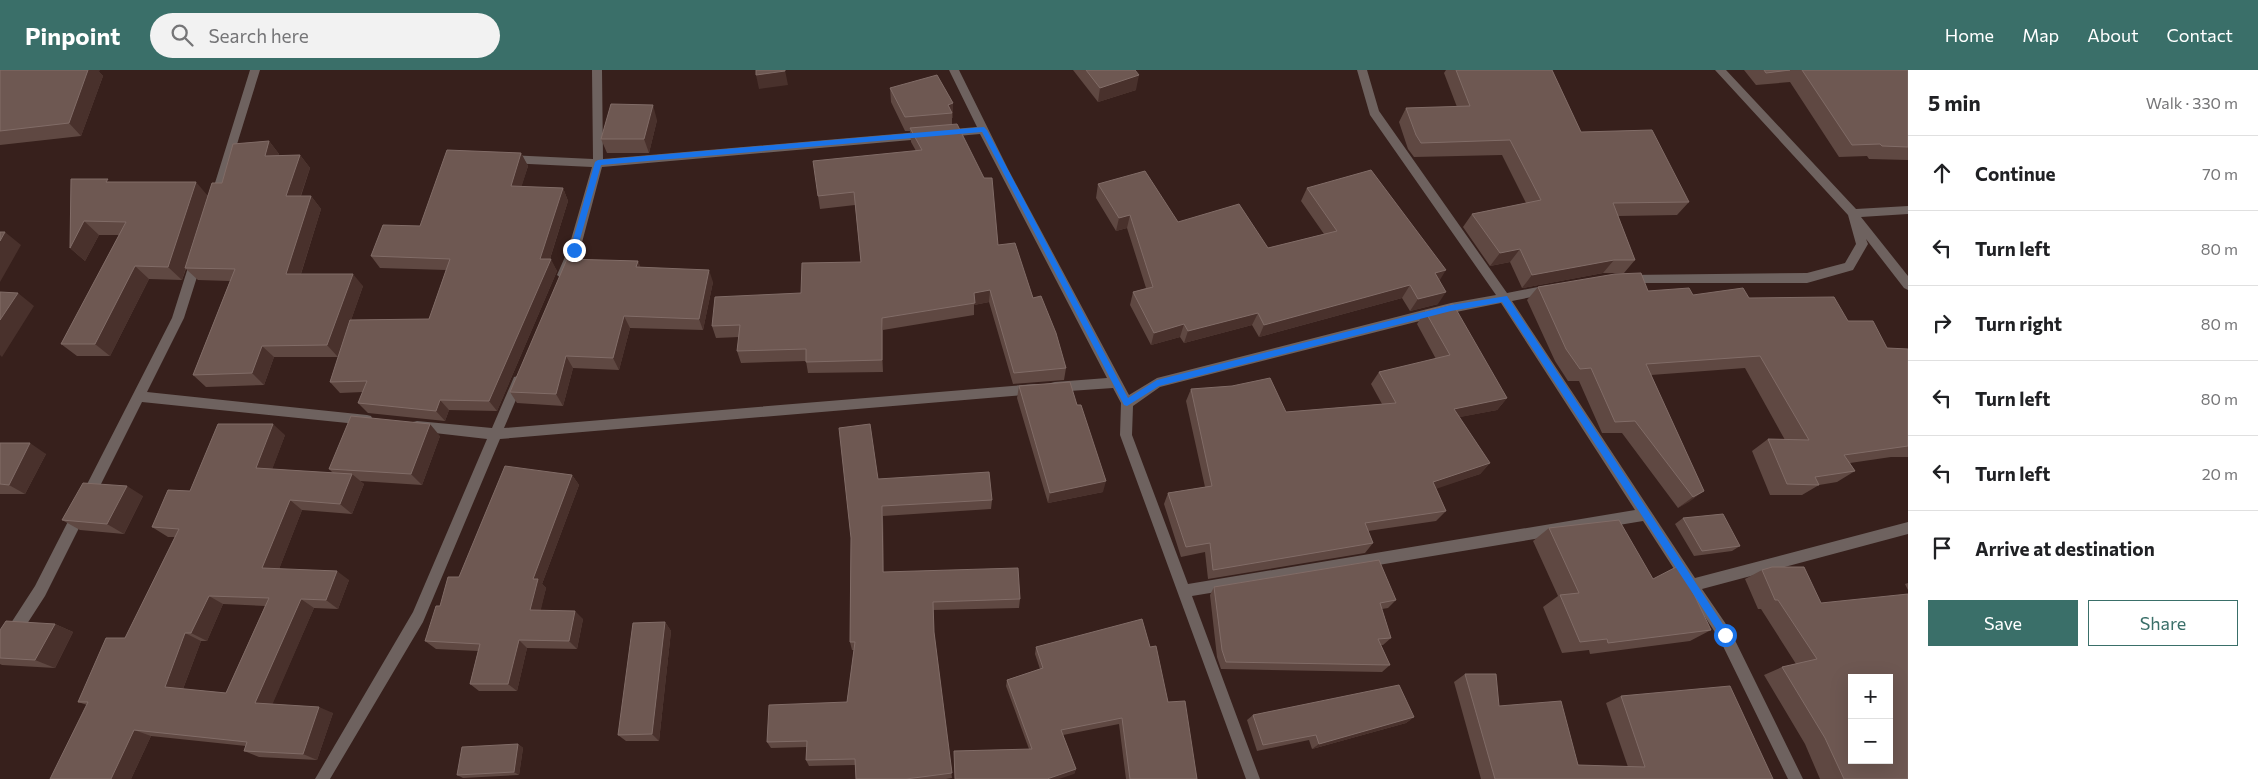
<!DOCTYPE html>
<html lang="en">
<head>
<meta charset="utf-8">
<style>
	:root { --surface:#fff; --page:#f2f2f2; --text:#202124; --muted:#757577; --line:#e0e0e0; --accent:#3a6f69 }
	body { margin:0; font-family:Commissioner,sans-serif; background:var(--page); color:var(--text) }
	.controls { position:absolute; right:15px; bottom:15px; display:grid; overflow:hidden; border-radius:0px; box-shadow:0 5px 20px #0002 }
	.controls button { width:45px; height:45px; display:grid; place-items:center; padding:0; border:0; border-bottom:1px solid var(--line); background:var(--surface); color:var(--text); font:25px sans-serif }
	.stop { position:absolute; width:15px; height:15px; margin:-11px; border:4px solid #1a73e8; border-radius:50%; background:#fff }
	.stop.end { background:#1a73e8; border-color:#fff; box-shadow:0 1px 5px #0008 }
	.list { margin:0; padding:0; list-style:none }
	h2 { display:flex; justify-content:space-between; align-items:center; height:65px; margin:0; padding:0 20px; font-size:21px }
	h2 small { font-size:16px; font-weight:400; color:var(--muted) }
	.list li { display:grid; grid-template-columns:32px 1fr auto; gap:15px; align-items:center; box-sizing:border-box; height:75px; padding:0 20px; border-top:1px solid var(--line) }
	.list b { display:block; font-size:19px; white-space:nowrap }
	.list em { font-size:16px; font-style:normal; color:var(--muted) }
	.actions { display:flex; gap:10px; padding:15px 20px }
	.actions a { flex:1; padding:11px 0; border:1px solid var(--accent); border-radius:0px; text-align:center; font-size:18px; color:var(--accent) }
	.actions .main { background:var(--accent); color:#fff }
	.icon { flex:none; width:28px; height:28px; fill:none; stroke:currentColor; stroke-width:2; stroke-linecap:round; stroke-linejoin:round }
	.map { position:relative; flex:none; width:1908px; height:709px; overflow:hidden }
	header { display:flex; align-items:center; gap:30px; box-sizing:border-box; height:70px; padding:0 25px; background:var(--accent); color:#fff }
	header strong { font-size:24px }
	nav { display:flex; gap:28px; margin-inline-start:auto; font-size:18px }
	.search { width:350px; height:45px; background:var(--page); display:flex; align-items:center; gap:12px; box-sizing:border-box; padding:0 18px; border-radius:28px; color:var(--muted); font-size:19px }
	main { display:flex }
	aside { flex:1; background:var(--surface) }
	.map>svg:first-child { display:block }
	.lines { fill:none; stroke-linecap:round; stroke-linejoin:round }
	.street { fill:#6e625f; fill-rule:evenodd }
	.wall { fill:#5f4842; fill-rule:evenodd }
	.shaded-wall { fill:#49312c }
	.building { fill:#6e5852; stroke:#816c67; fill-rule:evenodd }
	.route { fill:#1a73e8 }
</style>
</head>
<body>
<header>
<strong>Pinpoint</strong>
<div class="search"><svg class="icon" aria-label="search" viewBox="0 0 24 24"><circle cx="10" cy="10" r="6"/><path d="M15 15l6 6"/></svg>Search here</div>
<nav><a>Home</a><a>Map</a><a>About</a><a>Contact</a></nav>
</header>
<main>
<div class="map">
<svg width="1908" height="709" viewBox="0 0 1908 709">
	<rect width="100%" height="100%" fill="#37201c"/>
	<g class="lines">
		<path class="street" d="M250 0H260L220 129 215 133 210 129Z
			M592 0H602L603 89 977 57 949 0H959L1008 99 1129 325 1157 308 1451 233 1496 225 1370 45 1357 0H1367L1379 41 1507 223 1548 215 1552 217 1554 220 1552 223 1512 231 1695 508 1908 452V464L1702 519 1730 560 1803 709H1788L1720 570 1643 451 1192 526 1260 709H1246L1120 365 1121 333 1113 318 1055 322 1051 321 1049 317 1051 313 1055 312 1107 308 980 64 602 97 580 180 567 208 563 210 557 205 568 180 592 97 508 93 503 89 508 85 593 89ZM1501 233 1635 440 1188 514 1132 365 1133 336 1160 317 1451 243Z
			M1715 0H1726L1856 139 1908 136V144L1861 147 1908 206V220L1904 218 1866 169 1868 174 1853 200 1807 213H1624L1622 210 1624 207 1628 205 1807 203 1845 193 1856 174 1848 145Z
			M197 184 203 188 184 248 147 322 367 345 371 346 373 350 371 354 367 355 142 332 45 526 5 588 0 590V570L35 516 172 248 191 188Z
			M518 306 522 307 524 311 504 358 1035 314 1039 315 1041 319 1039 323 1035 324 500 369 423 552 330 709H315L413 542 487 369 417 361 413 360 411 356 413 352 417 351 492 358 514 307Z"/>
	</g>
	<path class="wall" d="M0 0 99 2 103 6 81 66 0 75Z
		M1073 0H1135L1136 20 1098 32Z
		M1446 0H1552L1581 62 1689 132 1677 145 1618 146 1635 190 1624 203H1603L1522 218 1510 192 1490 196 1463 157 1472 144 1526 133 1502 85 1414 87 1408 79 1399 52 1406 38 1457 37 1444 3Z
		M1744 0H1908V90L1869 89 1867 86 1839 87 1790 12 1756 15Z
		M890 18 953 33V48H952V55L998 175 1033 228 1066 298 1064 310 1013 314 989 232 974 235V245L883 260V302L808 303 806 291 741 293 737 281 739 267 716 268 712 256 801 223 861 192 855 135 820 139 818 126 916 81 911 72 910 61H905L891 32Z
		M657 50 649 83H607L601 69Z
		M269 71 279 84 278 86 300 85 310 98 301 126H311L321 139 301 204 363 216 351 250 429 249 446 200 380 198 371 186 420 156 521 83 528 96 521 117 563 118 568 131 550 189 557 201 497 341 449 340 445 351 368 343 358 333 363 322 340 323 330 312 348 258 338 287H274L264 315 206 317 193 305 230 211 198 210 186 199 182 210 149 209 110 286H77L61 274 119 165H99L85 191 70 178 71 109 111 112 208 125Z
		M1098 114 1178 152 1268 178 1324 164 1301 131 1307 118 1439 210 1438 234 1410 241 1402 228 1259 267 1252 255 1184 273 1180 267 1151 275 1130 235 1133 222 1146 218 1127 158 1116 161 1096 128Z
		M638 191 640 197 713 212 703 260 630 258 619 300 573 298 563 336 517 333 510 322Z
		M1538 217 1648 221 1693 225 1749 228 1848 251 1887 278 1908 279V387H1891L1850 393 1855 401 1837 412 1819 415 1802 425H1770L1752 381 1768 369 1785 370 1745 298 1651 305 1704 421 1678 438 1622 363H1602L1579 311H1568L1555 291 1527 230Z
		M1425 241 1507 328 1497 340 1459 347 1490 393 1480 404 1436 418 1446 441 1436 451 1368 461 1373 473 1365 483 1208 509 1205 482 1181 487 1164 434 1168 423 1205 417 1186 331 1191 319 1286 342 1382 334 1371 314 1379 302 1436 289 1417 254Z
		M1019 316 1077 335 1103 422 1048 433 1017 328Z
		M285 365 272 399 333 403 329 399 440 366 422 415 360 411 364 414 352 444 302 440 279 499 349 510 338 539 314 538 272 634 333 643 317 690 259 687 244 681 246 676 151 666 131 709 87 635 78 632 125 568 175 467H168L152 457 190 421ZM223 534 265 536 226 623 183 619 201 571H207Z
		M0 373 46 384 25 424H0Z
		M572 405 579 415 542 514 546 518 540 541 583 549 577 579 527 578 517 621H479L470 614 478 581 436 579 425 571 440 536 459 507Z
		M878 409 992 430 991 439 883 446 884 502 1020 529 1019 538 933 540 934 563 952 708 946 709H856L855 695 809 696 806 690 807 677 771 678 767 672 847 632 854 580H852L850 572 851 468Z
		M143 426 124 464 80 460 62 450Z
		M1683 448 1740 476 1732 481 1694 486 1675 454Z
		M1549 458 1653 509 1711 560 1690 571 1590 584 1589 580 1562 583 1543 537 1558 526 1533 471Z
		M1762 500 1908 709H1820L1805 674 1764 605 1782 597 1796 594 1761 539H1758L1745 509Z
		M1908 513V520L1905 514Z
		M1214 517 1396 530 1388 538 1382 539 1391 568 1383 575H1381L1390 595 1382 602 1221 599 1217 587 1210 525Z
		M665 552 671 561 659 671H626L618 665Z
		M55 554 73 562 55 598 2 595 0 594V560Z
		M1036 577H1150L1168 632 1197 709H1126L1119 654 1063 665 1076 699 1074 704 1029 679 1006 616 1007 610 1040 599 1035 584Z
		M1465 604 1499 636 1578 695 1628 697 1606 633 1621 626 1773 709H1481L1454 612Z
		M1253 645 1414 647 1406 653 1312 679 1309 670 1257 681 1247 650Z
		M518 674 523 678 519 705 463 708 457 705Z"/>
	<path class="shaded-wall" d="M88 0H100L99 2 103 6 81 66 69 53Z
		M785 0 788 15 759 19 756 5Z
		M1139 5 1136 20 1098 32 1100 18Z
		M953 33V48H952V43L948 35Z
		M653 35 657 50 649 83 644 69Z
		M269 71 279 84 275 100 265 86Z
		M521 83 528 96 518 128 511 116Z
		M300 85 310 98 296 139 286 126Z
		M196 112 208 126 182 210 168 197Z
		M563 118 568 131 547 198 551 189 557 201 497 341 489 331 540 189Z
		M311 126 321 139 297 216 286 204Z
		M1130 145 1127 158 1116 161 1119 148Z
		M84 151 99 165 85 191 70 178Z
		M5 162 21 175 0 212V171Z
		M1520 179 1510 192 1490 196 1500 183Z
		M1614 190 1603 203 1522 218 1532 205Z
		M638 191 643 203 636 197Z
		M135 196 149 209 110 286 95 274Z
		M709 200 713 212 703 260 699 249Z
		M1446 200 1438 213 1435 203Z
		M353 204 363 216 338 287 327 275Z
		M1410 215 1402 228 1259 267 1264 255Z
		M990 220 989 232 974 235V223Z
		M1446 222 1438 234 1410 241 1418 229Z
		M18 223 34 236 2 287 0 285V250Z
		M1258 243 1252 255 1184 273 1188 261Z
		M624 246 630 258 619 300 613 288Z
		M882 248 883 260V302L882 290Z
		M1184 254 1180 267 1151 275 1154 263Z
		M262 276 274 287 264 315 252 303Z
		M566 286 573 298 563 336 556 324Z
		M1507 328 1497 340 1445 350 1454 339Z
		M440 330 449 340 445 351 436 341Z
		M273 354 285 365 269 408 256 398Z
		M430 354 440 366 422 415 411 404Z
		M30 373 46 384 25 424 9 415Z
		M1490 393 1480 404 1424 423 1433 412Z
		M352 404 364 414 352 444 340 434Z
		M572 405 579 415 542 514 546 518 539 548 530 540 533 509Z
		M1106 411 1103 422 1048 433 1050 423Z
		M127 416 143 426 124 464 107 454Z
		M1704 421 1689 432 1678 438 1693 427Z
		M290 430 302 440 276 507 262 498Z
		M882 436 883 446 884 511 883 502Z
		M337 501 349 510 338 539 326 530Z
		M209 526 223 534 207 571 191 563Z
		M301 529 314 538 270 640 255 633Z
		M575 541 583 549 577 579 569 571Z
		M665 552 671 561 659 671 652 664Z
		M55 554 73 562 55 598 35 590Z
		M185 563 201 571 181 624 165 617Z
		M519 570 527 578 517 621 508 614Z
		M319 637 333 643 317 690 303 684Z
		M1414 647 1406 653 1312 679 1319 674Z
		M134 660 151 666 131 709H111Z
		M518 674 523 678 519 705 514 702Z
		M1076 699 1074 704 1059 709H1047Z"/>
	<path class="building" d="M0 0H88L69 53 0 61Z
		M756 0H785V1L756 5Z
		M1086 0H1135L1139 5 1100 18Z
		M1456 0H1552L1581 62 1652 60 1689 132 1613 133 1635 190H1614L1532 205 1520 179 1500 183 1472 144 1541 130 1510 70 1421 73 1416 65 1406 38 1470 36Z
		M1764 0H1790L1766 3Z
		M1802 0H1908V77L1882 76 1880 74 1852 75Z
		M937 5 953 33 948 35 952 43 905 47 890 18Z
		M611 34 653 35 644 69H601Z
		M957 54 984 108H992L998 175 1015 173 1033 228 1041 226 1056 263 1066 298 1014 303 990 220 974 223 975 233 882 248V290L806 292V279L737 281 740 255 712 256 715 227 801 223 802 193 861 192 854 122 818 126 813 91 922 80 910 58Z
		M269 71 265 86 300 85 286 126H311L286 204H353L327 275 262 276 252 303 193 305 235 199 185 198 212 113H222L233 74Z
		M447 80 521 83 511 116 563 118 540 189H551L489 331 440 330 436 341 358 333 367 311 330 312 350 250 429 249 450 189 371 186 383 155 420 156Z
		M1371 100 1446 200 1435 203 1446 222 1418 229 1410 215 1264 255 1258 243 1188 261 1184 254 1154 263 1133 222 1153 217 1130 145 1119 148 1098 114 1145 101 1178 152 1239 134 1268 178 1337 161 1307 118Z
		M71 109H108L106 112H196L168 197 135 196 95 274H61L126 152 84 151 70 178Z
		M0 162H5L0 171Z
		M567 189 638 191 636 197 709 200 699 249 624 246 613 288 566 286 556 324 510 322Z
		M1641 203 1648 221 1689 218 1693 225 1743 218 1749 228 1834 227 1848 251H1873L1887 278 1908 279V376L1844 385 1855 401 1815 407 1819 415 1787 414 1768 369 1809 370 1760 286 1646 294 1704 421 1693 427 1635 351 1615 352 1591 298 1580 299 1566 279 1538 217 1615 204Z
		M0 222 18 223 0 250Z
		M1453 234 1507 328 1454 339 1490 393 1433 412 1446 441 1365 453 1373 473 1213 500 1210 473 1186 477 1168 423 1212 416 1191 319 1232 316 1270 308 1286 342 1396 333 1379 302 1450 285 1425 241Z
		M1070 312 1077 335H1081L1106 411 1050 423 1019 316Z
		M351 346 430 354 411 404 329 399Z
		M218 354H273L256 398 352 404 340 434 290 430 262 498 337 501 326 530 301 529 255 633 319 637 303 684 244 681 247 672 134 660 111 709H50L88 632H78L106 568H125L179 459 152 457 168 420 190 421ZM209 526 269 528 226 623 165 617 185 563H191Z
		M870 354 878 409 989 402 992 430 882 436 883 502 1018 498 1020 529 933 532 934 562 952 703 906 709H856L855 689 806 690 807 671 767 672 769 635 847 632 855 572H850L851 468 839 358Z
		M0 373H30L9 415 0 414Z
		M505 396 572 405 533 509H538L530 540 575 541 569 571 519 570 508 614H470L480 574 425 571 436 536H440L448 507H459Z
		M83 413 127 416 107 454 62 450Z
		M1723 444 1740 476 1702 481 1683 448Z
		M1619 450 1653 509 1680 495 1711 560 1608 573 1607 569 1580 572 1560 525 1579 523 1549 458Z
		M1379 490 1396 530 1380 533 1391 568 1378 569 1390 595 1226 592 1222 580 1214 517Z
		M1772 497H1804L1821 533 1908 524V709H1844L1825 668 1782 597 1817 589 1778 530H1775L1762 500ZM1852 608H1889V690H1852Z
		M1142 549 1150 577 1156 576 1168 632 1185 631 1197 709H1130L1122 648 1061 660 1076 699 1047 709H955L954 681 1032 679 1007 610 1043 598 1036 577Z
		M6 551 55 554 35 590 0 588V560Z
		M665 552 652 664 618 665 633 553Z
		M1465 604H1496L1499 636 1561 631 1578 695 1645 697 1621 626 1730 616 1773 709H1495Z
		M1399 615 1414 647 1319 674 1316 665 1263 675 1253 645Z
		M518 674 514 702 457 705 462 677Z"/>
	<path class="route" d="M984 57 987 60 1128 328 1157 310 1451 235 1507 226 1728 562V568H1722L1502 232 1451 241 1159 316 1127 336 1124 335 982 62 601 95 577 180 574 183 570 180 595 92 598 90Z"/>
</svg>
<div class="controls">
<button>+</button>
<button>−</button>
</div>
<div class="stop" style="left:1725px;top:565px"></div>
<div class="stop end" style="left:574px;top:180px"></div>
</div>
<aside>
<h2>5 min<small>Walk · 330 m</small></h2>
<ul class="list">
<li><svg class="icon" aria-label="ahead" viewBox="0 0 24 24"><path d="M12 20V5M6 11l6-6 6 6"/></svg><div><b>Continue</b></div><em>70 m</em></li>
<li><svg class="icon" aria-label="left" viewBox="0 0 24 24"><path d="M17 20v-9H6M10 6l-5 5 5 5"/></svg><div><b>Turn left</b></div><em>80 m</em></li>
<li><svg class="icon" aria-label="right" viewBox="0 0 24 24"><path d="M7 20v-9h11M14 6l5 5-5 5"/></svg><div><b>Turn right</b></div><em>80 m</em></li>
<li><svg class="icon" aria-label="left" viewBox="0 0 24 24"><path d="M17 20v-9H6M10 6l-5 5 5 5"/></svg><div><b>Turn left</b></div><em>80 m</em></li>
<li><svg class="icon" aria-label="left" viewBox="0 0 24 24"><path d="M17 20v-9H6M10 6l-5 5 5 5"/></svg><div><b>Turn left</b></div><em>20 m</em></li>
<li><svg class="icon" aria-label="arrive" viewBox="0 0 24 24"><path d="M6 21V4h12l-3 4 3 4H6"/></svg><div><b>Arrive at destination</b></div></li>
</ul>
<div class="actions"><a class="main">Save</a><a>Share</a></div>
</aside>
</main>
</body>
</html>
